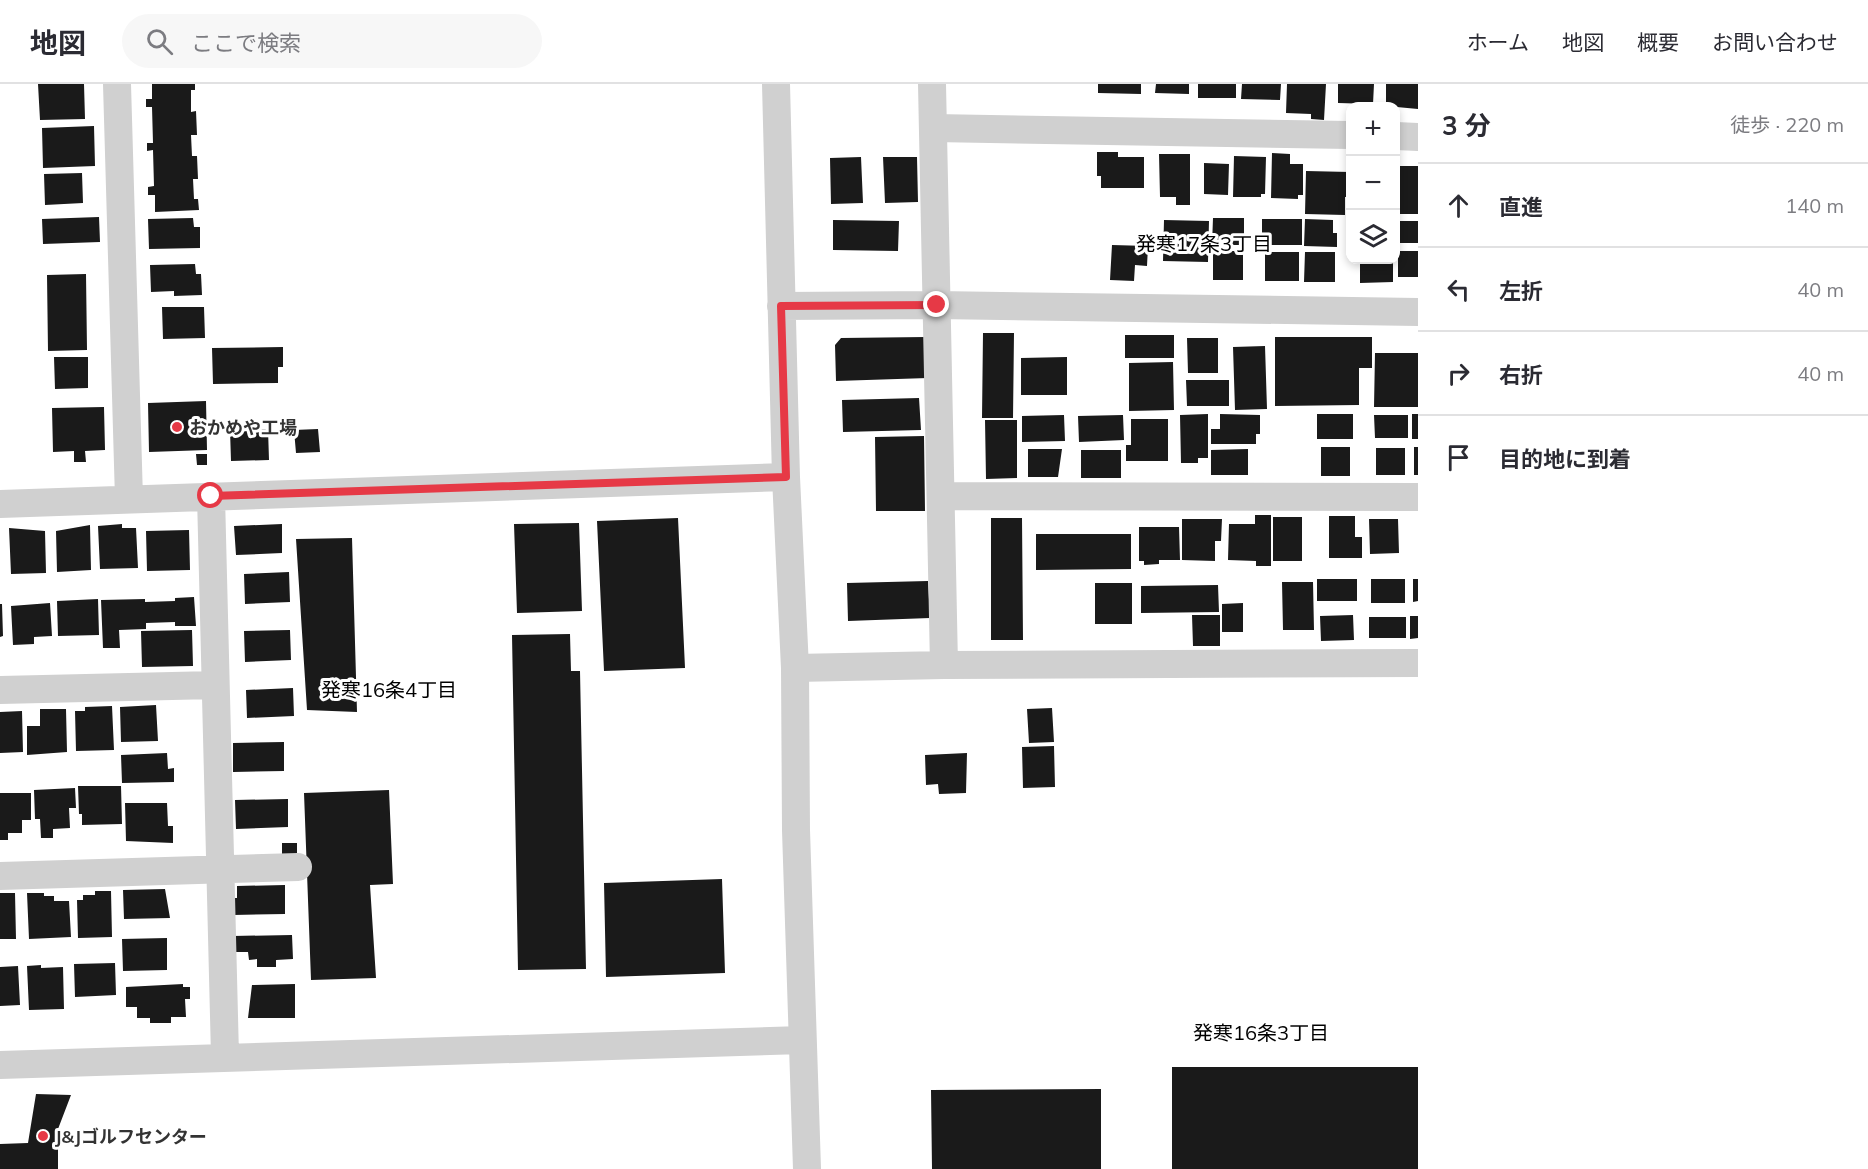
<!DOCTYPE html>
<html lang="ja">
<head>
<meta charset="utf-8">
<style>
	:root { --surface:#fff; --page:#f7f7f7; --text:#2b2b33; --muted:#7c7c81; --line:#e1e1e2 }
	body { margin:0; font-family:Mulish,"Noto Sans JP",sans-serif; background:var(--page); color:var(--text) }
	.controls { position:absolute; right:18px; top:18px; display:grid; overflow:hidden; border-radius:12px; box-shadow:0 3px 9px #0003 }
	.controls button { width:54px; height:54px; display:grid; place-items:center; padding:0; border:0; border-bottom:2px solid var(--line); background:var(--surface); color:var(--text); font:30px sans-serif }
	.stop { position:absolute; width:18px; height:18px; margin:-14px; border:4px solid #e63946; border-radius:50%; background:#fff }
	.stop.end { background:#e63946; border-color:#fff; box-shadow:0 2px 6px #0008 }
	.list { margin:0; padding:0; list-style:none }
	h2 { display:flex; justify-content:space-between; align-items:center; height:78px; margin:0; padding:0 24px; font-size:26px }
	h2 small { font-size:20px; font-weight:400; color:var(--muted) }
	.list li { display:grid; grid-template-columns:39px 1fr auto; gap:18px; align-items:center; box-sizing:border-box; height:84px; padding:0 24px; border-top:2px solid var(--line) }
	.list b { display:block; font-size:22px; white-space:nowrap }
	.list em { font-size:20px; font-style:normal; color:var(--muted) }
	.icon { flex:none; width:33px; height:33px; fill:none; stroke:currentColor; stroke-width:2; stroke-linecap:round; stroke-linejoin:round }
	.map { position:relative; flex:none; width:1418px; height:1085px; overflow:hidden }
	header { display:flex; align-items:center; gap:36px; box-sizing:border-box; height:84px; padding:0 30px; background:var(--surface); border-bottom:2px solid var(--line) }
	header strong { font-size:28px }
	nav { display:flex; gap:33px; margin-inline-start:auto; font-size:21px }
	.search { width:420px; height:54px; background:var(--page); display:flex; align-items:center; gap:15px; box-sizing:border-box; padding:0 21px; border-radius:33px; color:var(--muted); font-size:22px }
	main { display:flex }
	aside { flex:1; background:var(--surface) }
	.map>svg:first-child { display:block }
	.building { fill:#1a1a1a }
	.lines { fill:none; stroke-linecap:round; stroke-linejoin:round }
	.minor { stroke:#d0d0d0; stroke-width:28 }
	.route { stroke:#e63946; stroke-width:8 }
	.poi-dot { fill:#e63946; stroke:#fff; stroke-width:2 }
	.labels { text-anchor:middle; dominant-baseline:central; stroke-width:6; stroke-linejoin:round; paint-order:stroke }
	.poi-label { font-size:18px; font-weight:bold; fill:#333; stroke:#fff; text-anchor:start }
	.neighbourhood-label { font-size:20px; fill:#000; stroke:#fff }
</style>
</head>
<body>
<header>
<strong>地図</strong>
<div class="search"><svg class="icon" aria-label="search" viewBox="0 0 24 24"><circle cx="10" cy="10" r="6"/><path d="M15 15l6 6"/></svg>ここで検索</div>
<nav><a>ホーム</a><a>地図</a><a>概要</a><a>お問い合わせ</a></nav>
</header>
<main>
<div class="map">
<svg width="1418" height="1085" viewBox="0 0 1418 1085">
	<rect width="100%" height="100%" fill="#fff"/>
	<path class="building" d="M38 0H84L85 35 40 36Z
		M152 0H195V6H191V28L196 27 197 51H191L192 72H197L198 95H193L194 115H198L199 126 155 128V111H148V103L154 102 153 66 147 67V59H153L152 23H146V15H152Z
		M1098 0H1141V10L1098 9Z
		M1156 0H1189V10L1155 9Z
		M1198 0H1236V14H1198Z
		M1242 0H1281L1280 16 1241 15Z
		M1287 0H1326L1324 36 1311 35V30L1286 29Z
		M1338 0H1374L1373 20 1338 19Z
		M1386 0H1418V25L1386 22Z
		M94 42 95 82 43 84 42 44Z
		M1097 68H1118V73H1144V104H1101V92H1097Z
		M1272 69 1290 70V80H1303V111H1298V115L1271 114Z
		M1159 70H1190V121H1176V113H1160Z
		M1234 72 1266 73 1265 110H1261V113H1233Z
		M861 73 863 119 831 120 830 74Z
		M883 73H917L918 118 885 119Z
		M1204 79 1229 80 1228 111 1204 110Z
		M1400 82H1418V130H1399Z
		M1306 87 1350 88 1349 113H1345V131L1305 130Z
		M82 89 83 119 45 121 44 90Z
		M99 133 100 158 43 160 42 135Z
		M193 134 194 143H200V164L149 165 148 135Z
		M1213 134H1244V161H1212Z
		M1262 135H1302V161H1262Z
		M1305 135 1333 136V149H1337V163L1304 162Z
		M833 136 899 137 898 167 833 166Z
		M1164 136 1209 137 1208 178 1163 177Z
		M1398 137H1418V159H1398Z
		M1112 161 1148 162 1147 182 1135 181 1134 197 1110 196Z
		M1213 167H1243V196H1213Z
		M1398 167H1418V193H1398Z
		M1265 168H1299V197H1265Z
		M1305 168H1335V198H1304Z
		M1360 176H1393V198L1360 199Z
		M195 180 196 190H201L202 211 174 212V207L151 208 150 181Z
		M86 190 87 266 48 267 47 191Z
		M162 223H204L205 254 163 255Z
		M983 249H1014L1013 334H982Z
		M1125 251H1174V274H1125Z
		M926 253 928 294 836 297 835 261 841 254Z
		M1275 253H1372V284H1359V321L1275 322Z
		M1187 254H1218V289H1188Z
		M1265 262 1267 325 1235 326 1233 263Z
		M283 263V283H278V299L213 300 212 264Z
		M1375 269H1418V323H1374Z
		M54 273H88V304L55 305Z
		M1067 273V311H1021V274Z
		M1173 278 1174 326 1129 327V279Z
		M1186 296H1229V322H1187Z
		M919 314 921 346 843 348 842 316Z
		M206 317 207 366 149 368 148 319Z
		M104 323 105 366 85 367 86 378H74V367L53 368 52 324Z
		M1208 330V374H1198V379H1181L1180 331Z
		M1220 330 1260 331V350H1256V360H1211V345H1220Z
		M1317 330H1353V355H1317Z
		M1412 330H1418V355H1412Z
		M1064 331 1065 357 1022 358V332Z
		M1123 331 1124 356 1079 358 1078 332Z
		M1374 331H1408V354H1375Z
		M1131 335H1168V377H1126V361H1131Z
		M985 336H1017V394L986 395Z
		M268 345 269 376 231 377 230 346Z
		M318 345 320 368 296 369 294 346Z
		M924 352 925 427H876L875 353Z
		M1321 363H1350V392H1321Z
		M1414 363H1418V391H1414Z
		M1376 364H1405V391H1376Z
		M1028 365H1062L1058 393H1028Z
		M1248 365V391H1211V366Z
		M1081 366H1121V394H1081Z
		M196 370H207V381H197Z
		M1255 431H1271V482H1256V477L1228 476 1229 440H1255Z
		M1329 432H1355V453H1362V474H1329Z
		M1273 433H1302V477H1273Z
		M678 434 685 584 604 587 597 437Z
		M991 434H1022L1023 556H991Z
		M1182 435H1222L1221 457H1215V477L1182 476Z
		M1369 435H1398L1399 469 1370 470Z
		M579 439 582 527 517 529 514 440Z
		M122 440V444H136L138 484 100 485 98 442Z
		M282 440V469L236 471 234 442Z
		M90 441 91 486 57 488 56 447Z
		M1139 443H1179L1180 476H1159V480L1144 481V477H1139Z
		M9 444 45 447 46 489 11 490Z
		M189 446 190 486 147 487 146 447Z
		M1036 450H1131V485L1036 486Z
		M352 454 357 628 307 626 296 455Z
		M289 488 290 518 245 520 244 490Z
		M1317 495H1357V517H1317Z
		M1371 495H1405V519H1371Z
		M1413 495H1418V517L1413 518Z
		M928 497 930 534 848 537 847 499Z
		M1282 498H1313L1314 546H1283Z
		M1095 499H1132V540H1095Z
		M1218 501 1219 528 1141 529V502Z
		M194 513 196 542H175V538L146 539V545L119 546 120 564H103L101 516 145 515V518L175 517V514Z
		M98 515 99 551 58 552 57 517Z
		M50 519 52 552 34 553V560L13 561 11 522Z
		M1243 519V548H1222V520Z
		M0 520H2L3 552 0 553Z
		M1192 531H1220V562H1193Z
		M1353 531 1354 556 1321 557 1320 532Z
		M1410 532H1418V554L1410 555Z
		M1369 533H1406V554H1369Z
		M192 546 193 582 142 583 141 547Z
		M290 546 291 576 245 578 244 547Z
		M570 550 571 587H580L586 885 518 886 512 551Z
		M293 604 294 632 247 634 246 606Z
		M156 621 158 657 121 658 120 623Z
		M112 622 114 666 76 667 75 627H85V623Z
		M1052 624 1054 658 1029 659 1027 625Z
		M40 625H66L67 668 27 671V642H40Z
		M22 627 23 668 0 669V628Z
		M284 658V687L233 688V659Z
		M1054 662 1055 703 1023 704 1022 663Z
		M167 669 168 685 174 684V698L122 699 121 671Z
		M967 669 966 709 939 710 938 700 926 701 925 671Z
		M78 702H121L122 740 82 741V730H79Z
		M75 704 76 724H69L70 744 53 745V754H41L40 735H35L34 706Z
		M389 706 393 800 370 801 376 894 311 896 304 709Z
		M0 709H31V736H22V749H8V756H0Z
		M288 715V743L236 745 235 716Z
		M125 719H167L168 742H173V759L126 757Z
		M282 759H297V770H282Z
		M722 795 725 889 606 893 604 799Z
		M285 801V830L233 831V814H237V802Z
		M165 805 170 834 124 835 123 806Z
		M95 807H111L112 853 78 854 77 816H83V811H95Z
		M0 809H15L16 855H0Z
		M27 809H44V812H54V817H69L71 853 29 855Z
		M292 851 293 875 276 876V883H257V875L249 876 248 868H234L233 852Z
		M167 854V886L123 887 122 855Z
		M115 879 116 911 75 913 74 880Z
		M41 881V884L63 883 64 925 29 926 27 882Z
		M18 882 20 921 0 922V883Z
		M183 900V903H190V915H185L186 933H171V939H150V934H137V923H126V903Z
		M295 900V934H248L252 901Z
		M1172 983H1418V1085H1172Z
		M1101 1005V1085H932L931 1006Z
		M36 1010 71 1011 58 1045V1085H0V1060L28 1059Z"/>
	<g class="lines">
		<path class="minor" d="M117 0 129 415
			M776 0 786 393 795 584 796 746 807 1085
			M932 0 944 581
			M934 44 1350 51
			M1396 52 1418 53
			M781 222 937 221 1418 228
			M211 412 225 972
			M941 412 1418 413
			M0 420 786 393
			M795 584 944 581 1418 579
			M0 606 215 601
			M0 792 298 783
			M0 981 802 956"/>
	</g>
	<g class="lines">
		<path class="route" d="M211 412 786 393 781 222 937 221"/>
	</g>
	<g class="poi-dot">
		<circle cx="177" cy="343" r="6"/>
		<circle cx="43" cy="1052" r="6"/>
	</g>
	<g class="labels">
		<g class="poi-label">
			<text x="189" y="343">おかめや工場</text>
			<text x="55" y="1052">J&amp;Jゴルフセンター</text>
		</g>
		<g class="neighbourhood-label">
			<text x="1204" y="159">発寒17条3丁目</text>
			<text x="389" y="605">発寒16条4丁目</text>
			<text x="1261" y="948">発寒16条3丁目</text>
		</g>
	</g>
</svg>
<div class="controls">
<button>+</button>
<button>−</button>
<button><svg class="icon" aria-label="layers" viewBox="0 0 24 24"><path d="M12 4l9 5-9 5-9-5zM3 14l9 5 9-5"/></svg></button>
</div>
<div class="stop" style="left:211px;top:412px"></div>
<div class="stop end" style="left:937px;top:221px"></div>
</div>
<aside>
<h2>3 分<small>徒歩 · 220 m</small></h2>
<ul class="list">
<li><svg class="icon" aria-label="ahead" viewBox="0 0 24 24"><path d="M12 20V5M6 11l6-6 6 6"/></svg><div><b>直進</b></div><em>140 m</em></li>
<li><svg class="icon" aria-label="left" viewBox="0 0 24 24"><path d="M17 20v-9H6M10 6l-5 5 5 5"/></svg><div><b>左折</b></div><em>40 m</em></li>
<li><svg class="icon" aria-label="right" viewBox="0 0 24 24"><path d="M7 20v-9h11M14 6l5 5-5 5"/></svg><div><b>右折</b></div><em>40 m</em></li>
<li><svg class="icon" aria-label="arrive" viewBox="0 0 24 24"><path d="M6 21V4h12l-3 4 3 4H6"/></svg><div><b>目的地に到着</b></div></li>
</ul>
</aside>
</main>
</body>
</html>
